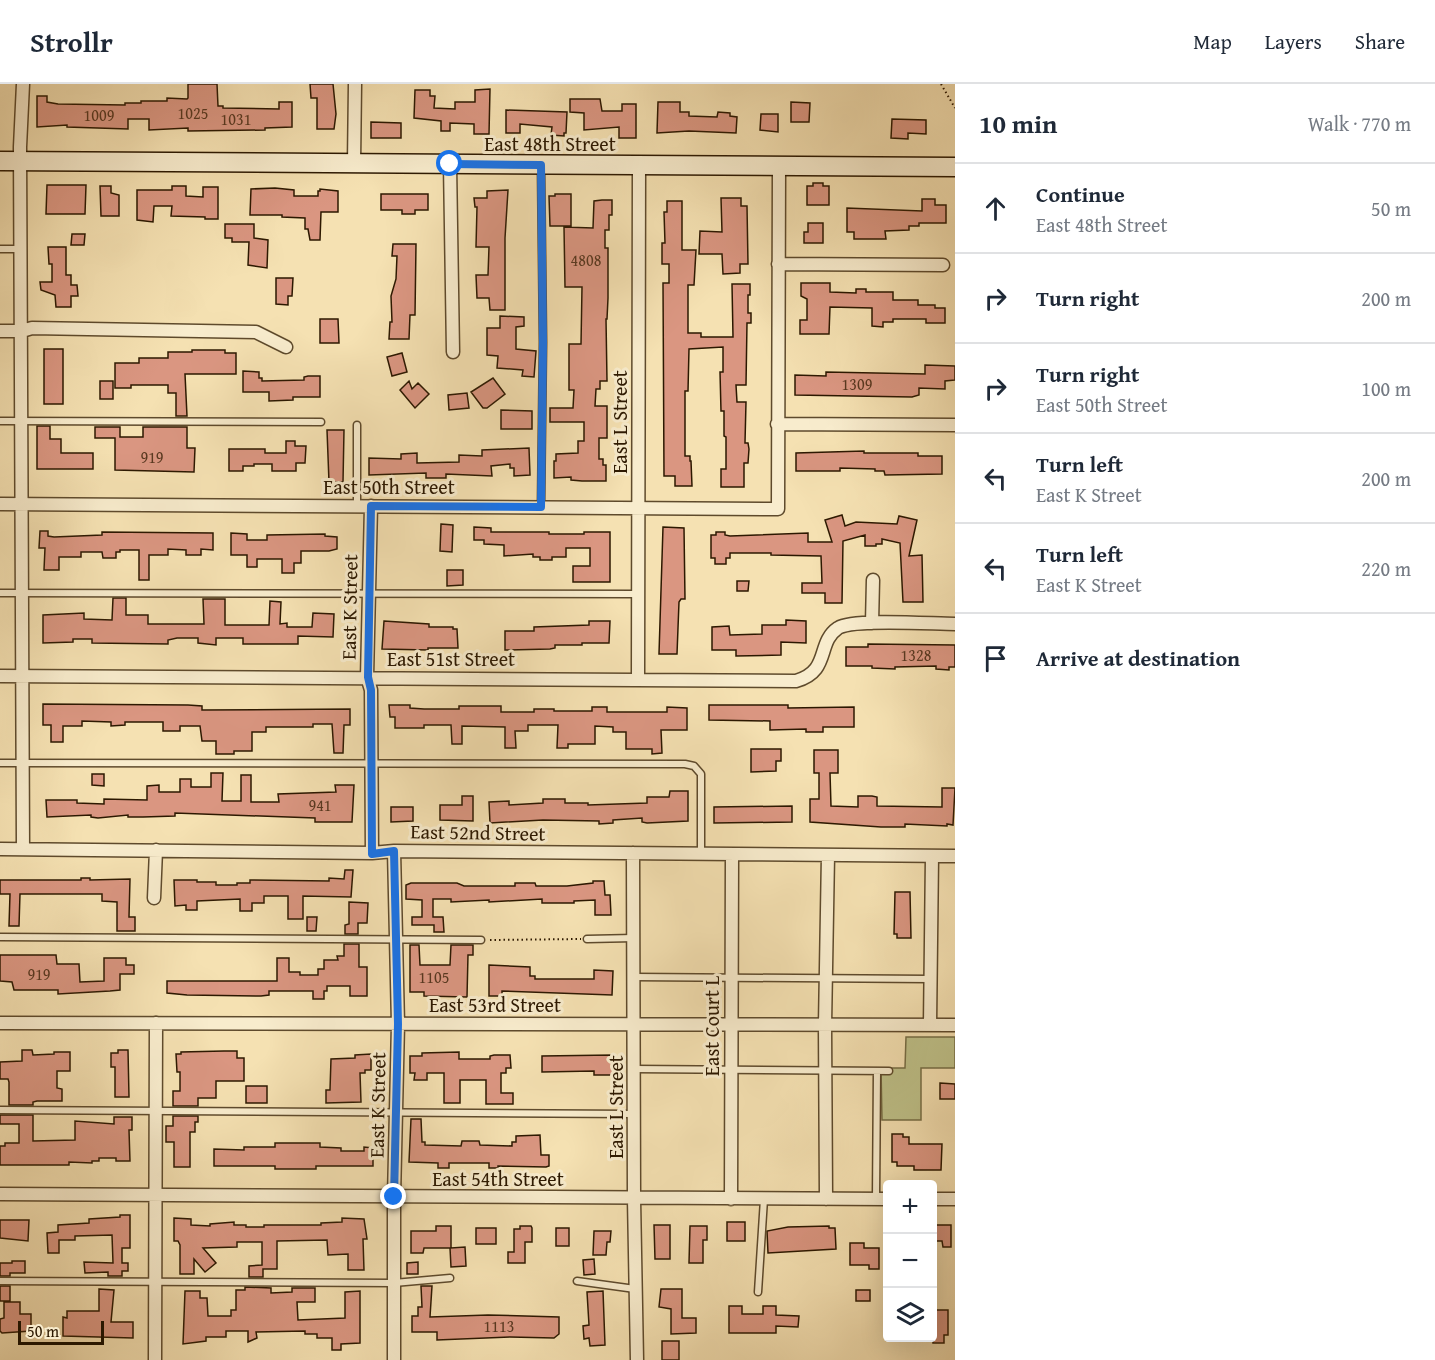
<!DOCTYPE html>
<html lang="en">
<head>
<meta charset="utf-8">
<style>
	:root { --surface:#fff; --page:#f6f6f7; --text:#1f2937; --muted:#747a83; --line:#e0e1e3 }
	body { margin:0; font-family:"Gentium Book Plus",serif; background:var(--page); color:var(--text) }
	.controls { position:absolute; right:18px; bottom:18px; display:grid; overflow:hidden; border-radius:6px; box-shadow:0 6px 24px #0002 }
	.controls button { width:54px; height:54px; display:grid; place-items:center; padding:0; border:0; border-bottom:2px solid var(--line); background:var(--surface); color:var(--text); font:30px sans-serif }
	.scale { position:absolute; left:18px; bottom:15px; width:86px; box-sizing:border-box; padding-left:6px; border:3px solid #2c1800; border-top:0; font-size:16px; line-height:21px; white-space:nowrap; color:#2c1800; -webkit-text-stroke:4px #f8eccd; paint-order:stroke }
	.stop { position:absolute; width:18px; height:18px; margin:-14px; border:4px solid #1a73e8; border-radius:50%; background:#fff }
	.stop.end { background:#1a73e8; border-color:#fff; box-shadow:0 2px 6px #0008 }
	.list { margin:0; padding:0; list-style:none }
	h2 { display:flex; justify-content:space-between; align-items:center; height:78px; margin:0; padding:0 24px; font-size:26px }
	h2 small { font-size:20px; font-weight:400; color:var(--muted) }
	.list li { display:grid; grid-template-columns:39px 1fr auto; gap:18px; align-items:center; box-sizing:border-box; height:90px; padding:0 24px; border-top:2px solid var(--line) }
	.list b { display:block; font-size:22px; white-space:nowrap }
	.list p { margin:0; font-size:20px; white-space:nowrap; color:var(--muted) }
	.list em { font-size:20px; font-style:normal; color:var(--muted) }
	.icon { flex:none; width:33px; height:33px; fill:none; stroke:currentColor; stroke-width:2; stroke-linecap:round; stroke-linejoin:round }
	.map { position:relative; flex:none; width:955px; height:1276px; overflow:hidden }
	header { display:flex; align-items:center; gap:36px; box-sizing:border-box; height:84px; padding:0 30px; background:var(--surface); border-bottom:2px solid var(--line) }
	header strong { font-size:28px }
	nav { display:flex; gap:33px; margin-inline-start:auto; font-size:21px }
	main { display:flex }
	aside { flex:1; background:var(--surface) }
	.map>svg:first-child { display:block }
	.green { fill:#bfc28a; stroke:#766d45; stroke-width:1.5 }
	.building { fill:#da9681; stroke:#2c1800; stroke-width:1.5 }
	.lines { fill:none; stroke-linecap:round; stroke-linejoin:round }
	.lane-casing { stroke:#5e4a2c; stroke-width:9 }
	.street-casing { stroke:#5e4a2c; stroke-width:15 }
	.secondary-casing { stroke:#2c1800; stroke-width:21 }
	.path { stroke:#2c1800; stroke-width:2; stroke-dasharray:1.5 3; stroke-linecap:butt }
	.lane { stroke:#f8eccd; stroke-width:6 }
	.street { stroke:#f8eccd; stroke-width:12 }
	.secondary { stroke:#f8eccd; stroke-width:18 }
	.route { stroke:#1a73e8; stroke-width:8 }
	.labels { text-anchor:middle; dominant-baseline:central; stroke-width:6; stroke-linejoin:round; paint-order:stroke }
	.number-label { font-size:16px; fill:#583820 }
	.street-label { font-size:20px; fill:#2c1800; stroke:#f8eccd }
</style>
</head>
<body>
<header>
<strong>Strollr</strong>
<nav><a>Map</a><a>Layers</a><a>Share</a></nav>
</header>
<main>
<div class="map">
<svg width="955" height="1276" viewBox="0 0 955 1276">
	<rect width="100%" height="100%" fill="#f5e1b2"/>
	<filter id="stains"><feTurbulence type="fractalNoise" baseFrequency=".00333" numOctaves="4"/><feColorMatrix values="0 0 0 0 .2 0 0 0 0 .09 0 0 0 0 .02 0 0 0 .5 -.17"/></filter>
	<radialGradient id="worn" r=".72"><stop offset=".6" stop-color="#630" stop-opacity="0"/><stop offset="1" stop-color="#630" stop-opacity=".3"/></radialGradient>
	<path class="green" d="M906 953H955V984H921V1036H882L881 984H905Z"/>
	<path class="building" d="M188 0H217L218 22H223V24L279 25V18H292V43L265 44V46L188 47V44L149 46V35H128V45L67 43V41L37 43V12H47V18L58 20 125 21V19H141V17H167V14L187 15 188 14Z
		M310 0H333L336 30 334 45H317V14H311Z
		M490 5 489 50H474V40L450 39V47H441V37L414 34 415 6H430V12H435L434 24 455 25V18H475V6Z
		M570 15H600L602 27H622V20H636V54H619V43L584 46V29L570 28Z
		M658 18H680V28H689V32L717 33 718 28 730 29V32L737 33 736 49 689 47 657 49Z
		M791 18 810 19 809 38H791Z
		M506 26 567 28 566 49H564V52L551 51 552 43 520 40V49H506Z
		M761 30H778V48L760 46Z
		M892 35 926 36V50L908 49V55L891 54Z
		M371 38 401 39V54H371Z
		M813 99H823V102H829V121H807V102H813Z
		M47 101H86L85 130H46Z
		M100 102H111V109L119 111V132H101Z
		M172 102H186V112L203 113V103H218V135H205V133L171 132 172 122H154L153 138 137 136V106H172Z
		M275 104 294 106V112H318V107H320V105L338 107V128H321L320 156H310L308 145H305V134L282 133V131H250L251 105Z
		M508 106 505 154V226H490L489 214H477L476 191H488L489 163H476L477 123H475L474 114H487V107Z
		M381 110H428V126H415V130H402V126H381Z
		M555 110H571V142H550L549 112H555Z
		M721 114H741V122H747L748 180H740V189L723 190 722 170H699L700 147 722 148Z
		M922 115H935V121H946V139H919V142H909V146L885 147 886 155H854V148H847V124L922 127Z
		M602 116H612V131H609V146H605V164H608V214L607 235H606L607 297H600V305H596L595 322H607V354H599V375H603V381H606V397H582L571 396V393L554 394V377H556V370L578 369V357H584V338H550V324H573L574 306H569V260H581L582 203H565L564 143 593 144 594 117Z
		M667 117H682V166H696L694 201H688V249H701V253H733L732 200H750V211H748V229H751V239H747L746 301H736L737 318H746L745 359H748L749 365 748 379H744V403H721V385H726V353L724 352V327H721L720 288H723V263L689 265 688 307H685V372H690V377H691L692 402H675V392H664L663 199H669V180H662V159H665L664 128H667Z
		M808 139H823V159H804V148H808Z
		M225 140H254V154L268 156 267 184 248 181 249 158H232V154H225Z
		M72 150H85L84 161H71Z
		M393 160H416L415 231H410L409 255H389L390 238H392L391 212 396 195 397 172H392Z
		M48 163H66V191H71V201H77L78 212H71V223H56L55 211 41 206 40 198H52V180H49Z
		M276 194H293L292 212H288V221L276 220Z
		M801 199H830V208L856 209V205H866V208H893V216H918V221H935V224H945V239H926V235H893V238H883V243L872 242V224L830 223 829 250H800V236H807V215L801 212Z
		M500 232 524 233V242L516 243V265L536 267 534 293 522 292 523 286 497 284 498 272 487 271V244H500Z
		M320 235H338L339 259H320Z
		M44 265H63V320H44Z
		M192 266H225V269H236V290H185L187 332H176V309H168V301H131V304H115V279H139V274H168V268H192Z
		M402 269 407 288 392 292 387 273Z
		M925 281 955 282V296L945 297V305L919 304V311L912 313 795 311V291L826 292V288L925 290Z
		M243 287 259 288V294H262V297L304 296V293L308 292H320V313H293V316L269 317V308H243Z
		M493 294 505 310 487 324H483L471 308Z
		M100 297H113V315H100Z
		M409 297 412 305 418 299 429 310 415 324 400 306Z
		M467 309 469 324 449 326 448 311Z
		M501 326 532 327V345H501Z
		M37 342H50V355H61V369H93V385H37Z
		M95 343H120V353H143V343H187V364H195L194 388 115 386V354H95Z
		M327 346H344L343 398H329Z
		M286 357H295V362H306L305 379H296V387H272V380H254V382H243V387H229V365H265V369H286Z
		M529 364 530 391 514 392V384H510V380L491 382 492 392 446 390V394H426V389L369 391V374L401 375V370L417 369V379L459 378V371L482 372V366Z
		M864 367V369H918V372H942V390L885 391 884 387H875V385L840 384V387H796V369Z
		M842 431 845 442 856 438 897 440 899 432 917 436 909 472 922 471 923 518H903L900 459 882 455V460H876V462H865V451L843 457 842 519H825V509H802V499H822L821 472 771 471V469H730V474H726V480H715V474H711V451H716V448H725V451L730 452 808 449V458H832L825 436Z
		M441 440 453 441 452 468 440 467Z
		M474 443 491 444V448H549V450H584V448H610V498H573V482H590V464H566V473H552V476H540V473H533V470L504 472V461L484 460V456H474Z
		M663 443 684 444 685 515H681L679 518 677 570H659Z
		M40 447H48V452L54 453 102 451V448L213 449V466L201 465V471H186V466L168 465V471H149V496H139V466H120V468H116V474H103L102 468H81V473H59V486H44L45 464H39Z
		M231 449 247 450V456H267V451L325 450V452L337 453V465L329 467H301V479H294V489H282V475H257V483H247V471H231Z
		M447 486H463V501L447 502Z
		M737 497H749L748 507H737Z
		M113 514H126V531H148V540H204L203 515H225V541H269L270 517 281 518 280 540 287 539V543H312L313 529 334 530 333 553 298 552V560H243V554H216V561L198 559V554H177L168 556V560L92 559V555H73V558L43 559V531L84 529V535L112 536Z
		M786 536 806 537V559L781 558V571L736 572V566H712V543L729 542 730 551 762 550V541H786Z
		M384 537 429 540V543H453V545H457L458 564H428V566L382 565Z
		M589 537H610L609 559H582V561H555V564L550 565 505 566V547H534V543L589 541Z
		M868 560 955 561V583H949V586L936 585V582L895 583V585L872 584V582H846V563H868Z
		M43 620 188 621 202 622V626L350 625V641H344L343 669H334L332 640H313V643H266V648H252V667H234V670H216V657H202L200 642H180V647H163V638H125V641L111 642V638L82 637V642H63V658H51V641H43Z
		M389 621H410V624L424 625H459V622H501V628H534V625H554V627H592V623H607V628H667V623L687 624V646H661L662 669 652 670V665H626V648H613V643L595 642V660H568V664H557L558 641H528V647H515L516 664H505V643L462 642V660H452L451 641H424V644H395V633H390Z
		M709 621H788V624L854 623V643H823V648H806V645L770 646V637L709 636Z
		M751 665H781V677H776V687L751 688Z
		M814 666H838V689H830L831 722 858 723V712H872L877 713V722L942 723V704H955L953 741 947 740V742L905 740V743H881L810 738V715H819V689H814Z
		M211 689H223L222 717H241V691H251V718H279L278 710 336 708 335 701H354L352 738H315V734L175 729V732L143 733H128V731L98 734 91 733V731L47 733 46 716H77V719L104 720V715L147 716V702L159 701V708H180V695H191V703H211Z
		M92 690H104V702L92 701Z
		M670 707H688V737L647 739 642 738V734L613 736V739L599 740V737L543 736 490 739 489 718 509 717V721L543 719V715H565V719H588V721L647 719V713H669Z
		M462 712H473V737L440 736V721H462Z
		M792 722V738L714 739V723Z
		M391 723H413V737L391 738Z
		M345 786H353L351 813 303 812V835H288V812H264V819H252V827H240V815L197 817V826H186V821L175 822 174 796H197V798H216V801H237V799H250V796L329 797V794L344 795Z
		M81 794H90V796L130 795 129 833H135V847H117V818L102 817V810H20L19 842H9L10 810H0V796H81Z
		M593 797H604L605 811H610L611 831H595V816L574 817V819H542V815L489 818V816L451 818V815H433V833H443L444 848H434V841H412V833H422V816L406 815V801L411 799H457L464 802H515V799H535L536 802H567L593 799Z
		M895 808H910L911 854H897V850H894Z
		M349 818 368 819 367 839H358V850H345V841L349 840Z
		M307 833H317L316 847H307Z
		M344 860H359V883H367V912H350V902H327V907H324V915H313V907H269V911L261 912 187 911 167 909V897H277V874H289V888H300V891H318V885H324V876H338L337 872H344Z
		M410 861H419L420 881H450L451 861H473V871H468L467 913 424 912V908H410Z
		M0 871H56L57 880H79L80 898 104 897V874H126V881H134V890H120V906L110 907 58 910V906H14L12 898 0 897Z
		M489 881 530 883V892H535V895H594V886L613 887 612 911 502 907V912H489Z
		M22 966H32L33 971 54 970V968H70V987H57V1004L62 1005V1017H37L33 1018V1021H9V998L8 995H0V978L22 977Z
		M118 966H128L129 1013H115V983H111V969H118Z
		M224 967H237V974H244V997H216V1014H198V1022H173V1007H180V988H177L176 970H181V968Z
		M459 968V975H490V972L494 971H510L511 984H506V989H501V1009H513V1020H486V996H460V1019H444V989H427V996H414L415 989H410V972H422V969Z
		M371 970V986H365V989H360L361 1018 326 1019V1006H330L331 975 355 974V971Z
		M613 971V991H594V987L542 988V972Z
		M940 999 955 1000V1015H940Z
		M246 1002H267V1019H246Z
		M0 1031H33V1057L75 1056V1037L114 1040V1033H132V1046H129L130 1077H116V1074H99V1077H92V1079L69 1078V1081H0V1062H5V1059H19V1040H0Z
		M173 1032H198V1038H195V1048H190V1083H174V1058H166V1042H173Z
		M411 1035H421L422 1058H425V1061L461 1062 462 1057H479L480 1061 512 1062V1058H516V1052L540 1051 541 1071H549V1082L546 1083 498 1082V1084H489V1079H449V1084H438V1079L409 1078Z
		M892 1050H903V1053H909V1060H942L941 1086H914V1082H897V1078H892Z
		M275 1059H320V1063L341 1064V1067H364V1063L373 1064V1082H316V1085H275V1082H214V1065L244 1066V1063H275Z
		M120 1131H130V1164H122V1179H128V1187H122V1192H108V1188L85 1189 84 1178 113 1179 112 1151 75 1152V1156H59V1169H48L47 1149 58 1148V1141L89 1139V1135L120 1133Z
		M174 1134 191 1135V1141L210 1142V1140L234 1138V1141H246V1143H264V1141H321V1139L342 1138V1134L364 1135 367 1155H363L364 1186H348V1170L328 1171 327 1156 277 1157V1185H263V1193H249V1182L262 1181V1158H237V1163L203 1164 216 1179 205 1188 194 1175V1190H180V1161L178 1157H174Z
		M0 1136H29L28 1157 0 1154Z
		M727 1138H745V1157H727Z
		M654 1141H670V1175H655Z
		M933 1141H951V1163H943L942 1157H933Z
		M436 1142H451V1164L465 1163 466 1182 451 1183 450 1164H424L423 1169H411V1147H436Z
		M520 1142H531L532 1144V1158H525V1179H508V1168H514V1145H520Z
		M690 1142H707V1156H703V1179H689Z
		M829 1142V1144H835L836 1165 768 1169 767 1147 788 1143Z
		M476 1144H496V1160H476Z
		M556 1144H569V1162H556Z
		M594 1147H611L610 1158H607L606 1171H593Z
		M850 1159H864V1164H879V1185H869V1181H850Z
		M594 1175 595 1190 584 1191 583 1176Z
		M12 1177H25V1189H10V1192H0V1179H12Z
		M418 1178V1190H407V1179Z
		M0 1202H10V1217H0Z
		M421 1202H432L430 1233 488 1231 559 1233V1250L554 1254 510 1253 437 1256V1248H412V1232H418V1223H422Z
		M245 1203 271 1204V1209L292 1208V1204H315V1218H297L298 1236 345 1234V1208L360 1207V1259L341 1260V1266H332V1254H317V1250H305V1247L256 1248 257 1254 248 1258V1247H226V1253H206V1257L183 1260 185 1207H200V1214H207L208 1232H231V1226H236V1206H245Z
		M99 1205 114 1206 111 1238H133V1254L63 1252V1233L67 1234V1227H99Z
		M661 1205H682V1234H696V1249L671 1250V1225L659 1223Z
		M856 1206H870V1217H856Z
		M603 1207 605 1261 590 1262 589 1254 584 1255 583 1242 589 1241 587 1208Z
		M4 1218H20V1230H31V1247L2 1249 0 1247V1235L4 1234Z
		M729 1222H742V1230H763V1222H776V1231L799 1232 798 1243 776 1242V1249H729Z
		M934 1226H948V1251H944V1259H933Z
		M662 1257H679V1276H662Z"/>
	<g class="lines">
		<defs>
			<path id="lane" d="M0 165H21
				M0 337 321 338
				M357 422V341
				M541 423 543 258 541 82
				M0 509 638 510
				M0 679 685 680 694 682 701 690V769
				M0 853 481 856
				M587 855 634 854
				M634 893 930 895
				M634 985 889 987
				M0 1026 634 1030
				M876 1115 877 987
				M0 1197 394 1199 450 1194
				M577 1197 635 1205
				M758 1208 764 1115"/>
			<path id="street" d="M354 79 355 0
				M450 80 453 268
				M778 180 943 181
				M0 247H22L32 244 256 248 286 263
				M777 340 955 341
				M0 420 778 425 779 83
				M371 422 367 593 371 606 372 769
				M872 539 873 496
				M0 592 796 597C831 587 816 559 838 544 854 534 932 540 955 540
				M638 595 639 82
				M0 765 372 769 394 767 955 772
				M23 765 20 63 23 0
				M633 769 634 1115 637 1276
				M154 814 156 766
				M0 939 955 941
				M930 941 932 772
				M0 1110 888 1115
				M731 1115 732 770
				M826 1115 825 941 828 771
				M932 1115H955
				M155 1276 156 939
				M394 1276V1113L398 940 394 767"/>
			<path id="secondary" d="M0 77 955 83"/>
		</defs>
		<use href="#lane" class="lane-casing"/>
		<use href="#street" class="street-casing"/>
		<use href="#secondary" class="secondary-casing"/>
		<path class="path" d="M941 0 955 24
			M490 856 581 855"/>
		<use href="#lane" class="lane"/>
		<use href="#street" class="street"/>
		<use href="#secondary" class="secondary"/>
	</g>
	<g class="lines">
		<path class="route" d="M394 1113 398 940 394 767 372 770 371 606 368 593 371 422 541 423 543 258 541 81 450 80"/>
	</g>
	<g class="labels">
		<g class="number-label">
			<text x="193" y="29">1025</text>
			<text x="99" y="31">1009</text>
			<text x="236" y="35">1031</text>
			<text x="586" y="176">4808</text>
			<text x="857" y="300">1309</text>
			<text x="152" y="373">919</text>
			<text x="916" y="571">1328</text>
			<text x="320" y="721">941</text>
			<text x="39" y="890">919</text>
			<text x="434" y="893">1105</text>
			<text x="499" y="1242">1113</text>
		</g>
		<g class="street-label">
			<text x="550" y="59">East 48th Street</text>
			<text transform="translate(619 338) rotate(-90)">East L Street</text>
			<text x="389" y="402">East 50th Street</text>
			<text transform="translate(349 523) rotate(-89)">East K Street</text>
			<text x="451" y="574">East 51st Street</text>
			<text transform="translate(478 748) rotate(1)">East 52nd Street</text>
			<text x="495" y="920">East 53rd Street</text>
			<text transform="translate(711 942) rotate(-90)">East Court L</text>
			<text transform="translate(377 1021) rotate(-89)">East K Street</text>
			<text transform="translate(615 1023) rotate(-90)">East L Street</text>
			<text x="498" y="1094">East 54th Street</text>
		</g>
	</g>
	<rect width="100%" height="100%" filter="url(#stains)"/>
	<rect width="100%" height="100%" fill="url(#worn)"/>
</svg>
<div class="controls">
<button>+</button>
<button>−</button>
<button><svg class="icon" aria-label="layers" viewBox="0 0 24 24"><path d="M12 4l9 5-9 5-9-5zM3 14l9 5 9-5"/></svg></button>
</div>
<div class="scale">50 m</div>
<div class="stop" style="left:450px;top:80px"></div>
<div class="stop end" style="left:394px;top:1113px"></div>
</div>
<aside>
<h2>10 min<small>Walk · 770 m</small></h2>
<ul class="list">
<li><svg class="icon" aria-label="ahead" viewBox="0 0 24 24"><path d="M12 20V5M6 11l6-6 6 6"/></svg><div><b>Continue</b><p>East 48th Street</p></div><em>50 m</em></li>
<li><svg class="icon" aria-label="right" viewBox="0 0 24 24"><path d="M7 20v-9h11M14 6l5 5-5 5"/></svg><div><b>Turn right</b></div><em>200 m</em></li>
<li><svg class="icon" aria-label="right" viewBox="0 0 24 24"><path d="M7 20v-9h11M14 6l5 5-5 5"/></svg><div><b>Turn right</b><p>East 50th Street</p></div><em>100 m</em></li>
<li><svg class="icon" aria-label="left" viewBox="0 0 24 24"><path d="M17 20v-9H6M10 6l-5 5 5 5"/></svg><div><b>Turn left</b><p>East K Street</p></div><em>200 m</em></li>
<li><svg class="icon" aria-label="left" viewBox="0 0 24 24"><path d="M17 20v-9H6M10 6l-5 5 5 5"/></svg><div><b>Turn left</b><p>East K Street</p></div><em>220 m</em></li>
<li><svg class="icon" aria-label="arrive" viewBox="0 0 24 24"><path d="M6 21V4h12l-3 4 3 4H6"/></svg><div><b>Arrive at destination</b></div></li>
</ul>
</aside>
</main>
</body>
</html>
